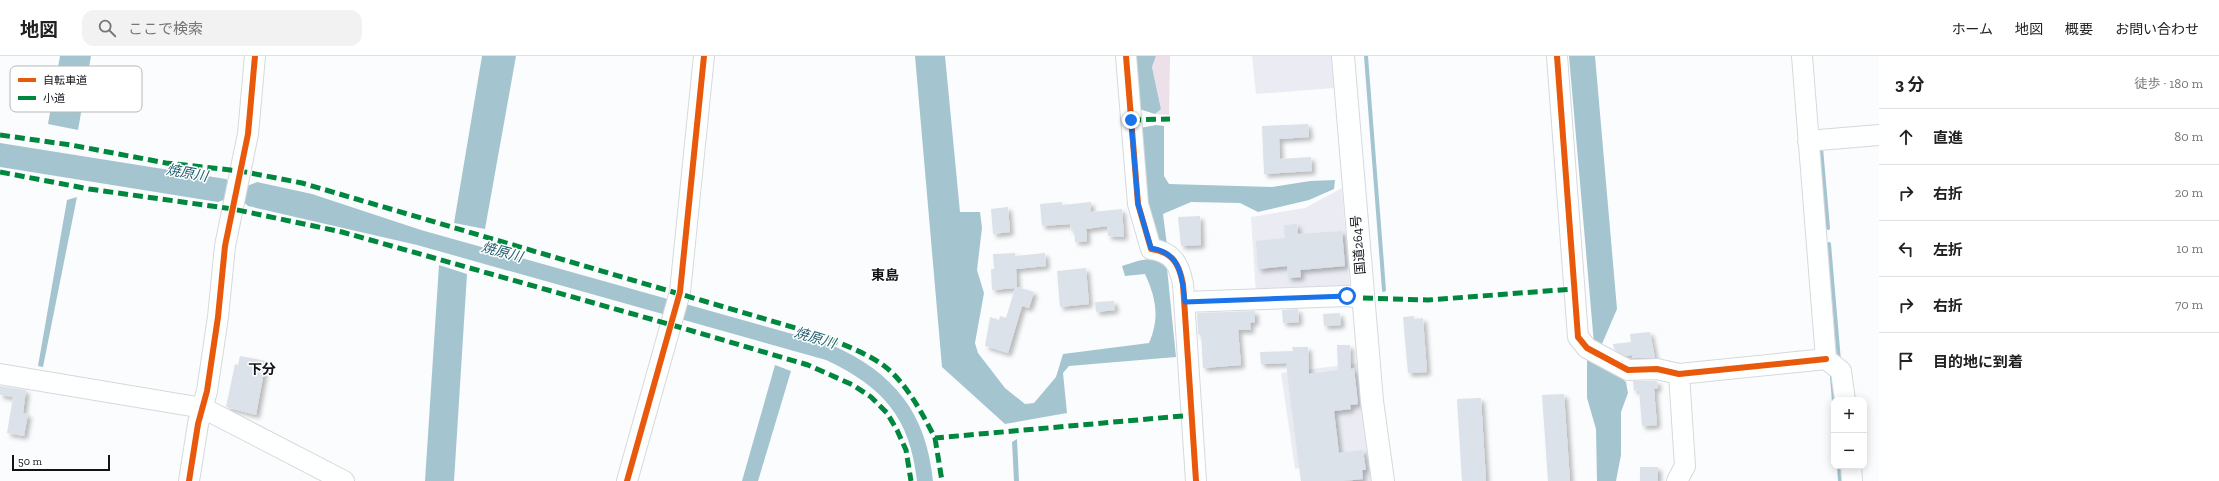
<!DOCTYPE html>
<html lang="ja">
<head>
<meta charset="utf-8">
<style>
	:root { --surface:#fff; --page:#f2f2f2; --text:#222; --muted:#767676; --line:#e0e0e0 }
	body { margin:0; font-family:"Zilla Slab","Noto Sans JP",serif; background:var(--page); color:var(--text) }
	.controls { position:absolute; right:12px; bottom:12px; display:grid; overflow:hidden; border-radius:8px; box-shadow:0 2px 10px #0003 }
	.controls button { width:36px; height:36px; display:grid; place-items:center; padding:0; border:0; border-bottom:1px solid var(--line); background:var(--surface); color:var(--text); font:20px sans-serif }
	.scale { position:absolute; left:12px; bottom:10px; width:98px; box-sizing:border-box; padding-left:4px; border:2px solid #121219; border-top:0; font-size:11px; line-height:14px; white-space:nowrap; color:#121219; -webkit-text-stroke:3px #fff; paint-order:stroke }
	.stop { position:absolute; width:12px; height:12px; margin:-9px; border:3px solid #1a73e8; border-radius:50%; background:#fff }
	.stop.end { background:#1a73e8; border-color:#fff; box-shadow:0 1px 4px #0008 }
	.list { margin:0; padding:0; list-style:none }
	h2 { display:flex; justify-content:space-between; align-items:center; height:52px; margin:0; padding:0 16px; font-size:17px }
	h2 small { font-size:13px; font-weight:400; color:var(--muted) }
	.list li { display:grid; grid-template-columns:26px 1fr auto; gap:12px; align-items:center; box-sizing:border-box; height:56px; padding:0 16px; border-top:1px solid var(--line) }
	.list b { display:block; font-size:15px; white-space:nowrap }
	.list em { font-size:13px; font-style:normal; color:var(--muted) }
	.icon { flex:none; width:22px; height:22px; fill:none; stroke:currentColor; stroke-width:2; stroke-linecap:round; stroke-linejoin:round }
	.map { position:relative; flex:none; width:1879px; height:425px; overflow:hidden }
	header { display:flex; align-items:center; gap:24px; box-sizing:border-box; height:56px; padding:0 20px; background:var(--surface); border-bottom:1px solid var(--line) }
	header strong { font-size:19px }
	nav { display:flex; gap:22px; margin-inline-start:auto; font-size:14px }
	.search { width:280px; height:36px; background:var(--page); display:flex; align-items:center; gap:10px; box-sizing:border-box; padding:0 14px; border-radius:12px; color:var(--muted); font-size:15px }
	main { display:flex }
	aside { flex:1; background:var(--surface) }
	.map>svg:first-child { display:block }
	.built { fill:#ebecf3 }
	.green { fill:#ede0e9 }
	.water { fill:#a4c5d0 }
	.lines { fill:none; stroke-linecap:round; stroke-linejoin:round }
	.stream { stroke:#a4c5d0; stroke-width:4 }
	.building { fill:#dce2e9; filter:url(#shadow) }
	.minor-casing { stroke:#d7d8dd; stroke-width:22 }
	.highway-casing { stroke:#d7d8dd; stroke-width:24 }
	.minor { stroke:#feffff; stroke-width:20 }
	.highway { stroke:#feffff; stroke-width:22 }
	.quiet { stroke:#00873e; stroke-width:5; stroke-dasharray:10 5; stroke-linecap:butt }
	.cycleway-casing { stroke:#fff; stroke-width:8 }
	.cycleway { stroke:#e8590c; stroke-width:6 }
	.route { stroke:#1a73e8; stroke-width:5 }
	.labels { text-anchor:middle; dominant-baseline:central; stroke-width:3; stroke-linejoin:round; paint-order:stroke }
	.street-label { font-size:13px; fill:#121219; stroke:#fff }
	.water-label { font-size:14px; font-style:italic; fill:#226070; stroke:#fff }
	.neighbourhood-label { font-size:14px; font-weight:bold; fill:#121219; stroke:#fff }
	.key { fill:#fff; stroke:#b8b8ba; stroke-width:1 }
	.key-label { font-size:11px; fill:#121219 }
</style>
</head>
<body>
<header>
<strong>地図</strong>
<div class="search"><svg class="icon" aria-label="search" viewBox="0 0 24 24"><circle cx="10" cy="10" r="6"/><path d="M15 15l6 6"/></svg>ここで検索</div>
<nav><a>ホーム</a><a>地図</a><a>概要</a><a>お問い合わせ</a></nav>
</header>
<main>
<div class="map">
<svg width="1879" height="425" viewBox="0 0 1879 425">
	<defs>
		<filter id="shadow"><feDropShadow dx="3.5" dy="3.5" stdDeviation="2" flood-color="#0004"/></filter>
	</defs>
	<rect width="100%" height="100%" fill="#fbfcfe"/>
	<path class="built" d="M1252 0H1331L1334 32 1256 38Z
		M1342 132 1350 234 1256 239 1251 161 1305 152Z
		M1359 307 1372 425H1342L1340 406 1295 413 1281 317Z"/>
	<path class="green" d="M1156 0H1170L1169 59 1155 58 1161 52 1152 11Z"/>
	<path class="water" d="M60 0H91L78 74 48 68Z
		M482 0H516L485 173 454 167Z
		M915 0H945L960 156H980L982 172 977 214 984 237 975 287 978 297 1005 332 1025 348 1034 347 1056 321 1063 298 1149 287C1160 262 1156 242 1145 218L1125 220 1122 210C1140 205 1153 197 1167 212L1176 301 1069 310 1063 317 1067 357 1005 368 942 311Z
		M1136 0H1156L1152 11 1161 53 1155 58 1139 53Z
		M1569 0H1595L1617 253 1596 302 1626 326 1628 337 1621 356V399L1616 425H1597L1596 373 1587 342V304L1594 288Z
		M1156 69 1164 70V120L1169 128 1272 131 1310 125 1335 124 1334 133 1309 144 1258 156 1240 147 1191 146 1163 158 1167 189 1152 185 1140 72Z
		M0 87 226 123 232 128 247 130 257 126 312 138 421 174 832 289C894 317 926 356 933 425H917C910 361 883 331 826 304L417 189 248 150C240 141 228 142 218 146L0 111Z
		M77 141 43 311 38 310 67 144Z
		M439 209 467 218 454 425H425Z
		M775 309 791 315 758 425H742Z
		M1017 383 1019 425H1014L1012 386Z"/>
	<g class="lines">
		<path class="stream" d="M1366 0 1384 234
			M1821 92 1828 172
			M1829 188 1839 305
			M1832 321 1834 346
			M1839 410 1840 425"/>
	</g>
	<path class="building" d="M1308 68 1309 81 1279 83 1280 103 1311 101 1312 115 1264 118 1262 70Z
		M1062 146V149L1091 146V156L1122 153 1124 181 1108 180 1107 170 1086 173 1087 185 1075 186 1074 174H1071L1070 168 1042 170 1040 148Z
		M1008 151 1010 176 993 178 991 153Z
		M1200 160 1201 189 1181 190 1178 161Z
		M1297 168 1298 178 1342 175 1345 210 1300 214 1301 221 1288 222 1287 210 1258 213 1256 185 1285 182 1284 169Z
		M1015 197V200L1045 197 1046 210 1016 213 1017 231 1034 236 1029 252 1022 250 1008 297 985 290 990 261 999 264 1000 260 1006 262 1015 232 992 234 991 213H994L993 198Z
		M1086 212 1089 248 1060 251 1057 215Z
		M1114 245 1115 254 1096 256 1095 246Z
		M1298 253 1299 266 1283 267 1282 254Z
		M1255 255V266L1250 267 1251 274H1238L1241 309 1203 312 1201 278H1198L1197 257Z
		M1340 257 1341 269 1324 270 1323 258Z
		M1414 260V263L1423 262 1427 316 1408 317 1403 261Z
		M1650 276 1655 302H1632V299L1626 300 1614 293 1613 288 1631 286 1630 278Z
		M1337 289H1350L1351 313 1354 312 1358 348 1350 349 1351 353 1334 355 1339 397 1363 394 1366 414H1362L1363 423 1343 425H1301L1286 307 1261 308 1260 296 1293 295 1292 291H1308L1309 318 1338 314Z
		M240 300 266 305 256 359 226 351 235 308 238 309Z
		M1633 325H1657L1658 332 1654 333 1657 369 1642 370 1639 334 1634 335Z
		M0 330 26 334 23 357 28 358 24 380 7 377 13 341 0 339Z
		M1564 338 1570 425H1548L1542 339Z
		M1481 342 1486 425H1462L1457 343Z
		M1640 411H1658V425H1640Z"/>
	<g class="lines">
		<defs>
			<path id="minor" d="M1126 0 1138 148 1151 193C1172 196 1179 207 1183 228L1196 425
				M1557 0 1578 281 1587 292 1628 314 1657 313 1679 318 1826 303
				M1802 0 1826 303 1841 315 1845 344
				M1808 85 1879 79
				M1185 246 1347 240 1363 242
				M0 318 203 352 344 425
				M1851 410 1852 425
				M189 425 198 368 207 335 218 261 225 190 248 78 255 0
				M627 425 680 236 704 0
				M1677 425 1685 410 1679 318"/>
			<path id="highway" d="M1343 0 1372 345 1383 425"/>
		</defs>
		<use href="#minor" class="minor-casing"/>
		<use href="#highway" class="highway-casing"/>
		<use href="#minor" class="minor"/>
		<use href="#highway" class="highway"/>
		<path class="quiet" d="M1131 64 1170 63
			M0 79 71 89 166 107 240 115 302 127 816 278C837 286 865 296 883 309 906 326 922 357 935 382L1193 359
			M0 116 89 133 233 153 342 176 672 269 808 309 853 329 871 341 887 357 897 374 906 394 911 425
			M1363 242 1428 244 1574 233
			M935 382 942 425"/>
		<defs>
			<path id="cycleway" d="M1126 0 1138 148 1151 193C1172 196 1179 207 1183 228L1196 425
				M1557 0 1578 281 1587 292 1628 314 1657 313 1679 318 1826 303
				M189 425 198 368 207 335 218 261 225 190 248 78 255 0
				M627 425 680 236 704 0"/>
		</defs>
		<use href="#cycleway" class="cycleway-casing"/>
		<use href="#cycleway" class="cycleway"/>
	</g>
	<g class="lines">
		<path class="route" d="M1131 64 1138 148 1151 192C1181 197 1182 220 1185 246L1347 240"/>
	</g>
	<g class="labels">
		<g class="street-label">
			<text transform="translate(1358 189) rotate(-95)">国道264号</text>
		</g>
		<g class="water-label">
			<text transform="translate(187 117) rotate(10)">焼原川</text>
			<text transform="translate(502 196) rotate(15)">焼原川</text>
			<text transform="translate(815 282) rotate(17)">焼原川</text>
		</g>
		<g class="neighbourhood-label">
			<text x="885" y="219">東島</text>
			<text x="262" y="313">下分</text>
		</g>
	</g>
	<rect x="10" y="10" width="132" height="46" rx="6" class="key"/>
	<rect x="18" y="22" width="18" height="4" fill="#e8590c"/>
	<rect x="18" y="40" width="18" height="4" fill="#00873e"/>
	<g class="key-label">
		<text x="43" y="28">自転車道</text>
		<text x="43" y="46">小道</text>
	</g>
</svg>
<div class="controls">
<button>+</button>
<button>−</button>
</div>
<div class="scale">50 m</div>
<div class="stop" style="left:1347px;top:240px"></div>
<div class="stop end" style="left:1131px;top:64px"></div>
</div>
<aside>
<h2>3 分<small>徒歩 · 180 m</small></h2>
<ul class="list">
<li><svg class="icon" aria-label="ahead" viewBox="0 0 24 24"><path d="M12 20V5M6 11l6-6 6 6"/></svg><div><b>直進</b></div><em>80 m</em></li>
<li><svg class="icon" aria-label="right" viewBox="0 0 24 24"><path d="M7 20v-9h11M14 6l5 5-5 5"/></svg><div><b>右折</b></div><em>20 m</em></li>
<li><svg class="icon" aria-label="left" viewBox="0 0 24 24"><path d="M17 20v-9H6M10 6l-5 5 5 5"/></svg><div><b>左折</b></div><em>10 m</em></li>
<li><svg class="icon" aria-label="right" viewBox="0 0 24 24"><path d="M7 20v-9h11M14 6l5 5-5 5"/></svg><div><b>右折</b></div><em>70 m</em></li>
<li><svg class="icon" aria-label="arrive" viewBox="0 0 24 24"><path d="M6 21V4h12l-3 4 3 4H6"/></svg><div><b>目的地に到着</b></div></li>
</ul>
</aside>
</main>
</body>
</html>
